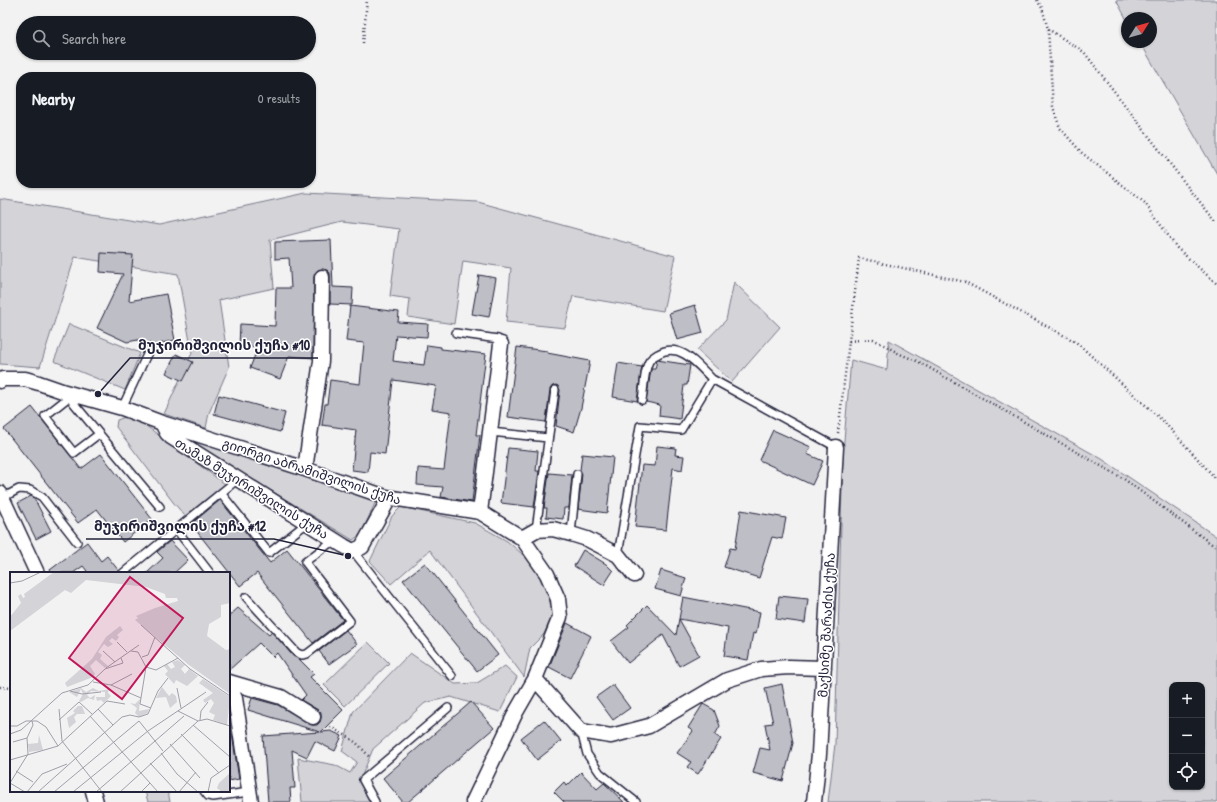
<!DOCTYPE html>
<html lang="en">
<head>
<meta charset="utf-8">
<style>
	:root { --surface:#171b24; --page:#242831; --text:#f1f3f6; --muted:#9ea1a6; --line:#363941 }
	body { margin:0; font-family:"Patrick Hand","Noto Sans Georgian",sans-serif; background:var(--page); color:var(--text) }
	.controls { position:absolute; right:12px; bottom:12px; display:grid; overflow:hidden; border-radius:8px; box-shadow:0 1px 3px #0004 }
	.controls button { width:36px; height:36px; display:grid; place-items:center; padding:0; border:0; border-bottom:1px solid var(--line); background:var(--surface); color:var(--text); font:20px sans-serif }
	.compass { position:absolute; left:1121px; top:12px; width:36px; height:36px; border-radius:50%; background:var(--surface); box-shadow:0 1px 3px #0004; rotate:53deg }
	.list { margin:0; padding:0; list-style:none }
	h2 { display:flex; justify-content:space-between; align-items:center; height:52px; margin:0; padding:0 16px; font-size:17px }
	h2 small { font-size:13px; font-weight:400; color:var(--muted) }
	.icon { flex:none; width:22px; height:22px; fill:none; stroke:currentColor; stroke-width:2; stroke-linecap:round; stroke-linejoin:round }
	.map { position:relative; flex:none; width:1217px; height:802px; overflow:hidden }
	.search { position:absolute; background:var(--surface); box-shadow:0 1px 3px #0004; left:16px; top:16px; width:300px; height:44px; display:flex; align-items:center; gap:10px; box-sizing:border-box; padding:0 14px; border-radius:22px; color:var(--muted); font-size:15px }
	.panel { position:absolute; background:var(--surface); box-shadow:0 1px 3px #0004; left:16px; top:72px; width:300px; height:116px; border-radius:16px }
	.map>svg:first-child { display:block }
	.green { fill:#d3d3d8; stroke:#7a7a8a; fill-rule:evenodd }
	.building { fill:#bebec6; stroke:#22223b }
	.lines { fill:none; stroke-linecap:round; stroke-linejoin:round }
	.lane-casing { stroke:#22223b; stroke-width:10 }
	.street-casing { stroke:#22223b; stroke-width:17 }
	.path { stroke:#22223b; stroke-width:2.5; stroke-dasharray:1 3; stroke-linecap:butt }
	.lane { stroke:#fff; stroke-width:7 }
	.street { stroke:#fff; stroke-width:14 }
	.labels { text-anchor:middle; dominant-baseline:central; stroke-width:3; stroke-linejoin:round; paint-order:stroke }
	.street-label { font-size:13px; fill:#22223b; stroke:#fff }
	.inset-road { fill:none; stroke:#9f9fa9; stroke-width:1 }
	.view { fill:#c2185b; fill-opacity:0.15; stroke:#c2185b; stroke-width:2 }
	.inset-edge { fill:none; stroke:#22223b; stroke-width:2 }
	.leader { fill:none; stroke:#22223b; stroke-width:1.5 }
	.callout-dot { fill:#22223b; stroke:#fff; stroke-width:1.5 }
	.callout-label { font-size:14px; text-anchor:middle; font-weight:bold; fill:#22223b; stroke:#fff; stroke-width:3; stroke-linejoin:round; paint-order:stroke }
</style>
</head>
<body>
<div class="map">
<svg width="1217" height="802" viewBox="0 0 1217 802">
	<rect width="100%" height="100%" fill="#f2f2f3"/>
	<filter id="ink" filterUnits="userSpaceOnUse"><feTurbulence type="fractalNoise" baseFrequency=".025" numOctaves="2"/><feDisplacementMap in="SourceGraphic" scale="8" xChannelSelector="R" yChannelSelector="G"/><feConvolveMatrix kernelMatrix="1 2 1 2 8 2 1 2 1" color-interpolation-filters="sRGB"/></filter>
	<g filter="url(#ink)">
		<path class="green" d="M1116 0H1217V174L1140 42H1151V18H1127V20Z
			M306 193 478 202 675 256 663 311 573 296 565 328 506 322 511 268 463 261 454 324 408 317 410 299 390 296 399 229 342 222 270 240 274 288 219 300 229 367 209 413 206 428 164 414 192 353 178 274 75 257 40 367 0 364V199L159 225Z
			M734 282 780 327 732 382 697 350 726 320Z
			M69 324 140 353 125 390 54 361Z
			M889 340 1102 459 1217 537V802H828L835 744 843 452 851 360 887 370ZM1172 685H1202V787H1172Z
			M125 417H134L225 484 185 516 173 502 116 427 117 420Z
			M180 436 376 501 361 534 353 540Z
			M401 507 475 523 507 541 528 559 545 583 553 614 544 634 530 648 524 677 430 550 391 584 370 561 392 516Z
			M368 642 389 663 345 706 324 685Z
			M410 653 455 684 477 683 505 666 517 677 500 712 451 697 425 703 373 749 360 780 370 802H302L298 758 335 765 350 773 357 762 342 751 353 712Z
			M145 791H168L170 802H148Z"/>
		<path class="building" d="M331 240 333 287 353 288 352 305 330 304V273L327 270 322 269 318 270 315 273 314 277 313 358 289 356 280 379 250 368 258 347 239 346 240 324 275 326 276 288H291L289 258 275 259V242Z
			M101 253 133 255 129 301 166 294 175 340 154 345 149 343 144 346 143 339 127 342 97 328 123 274 100 272Z
			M479 275 496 278 489 317 472 314Z
			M695 305 703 333 677 340 669 313Z
			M350 306 399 312 398 322 428 324 427 337 396 335 393 361 424 365 427 345 441 347V349L486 354 476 435H480L472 502 441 497 443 487 417 485 418 468 444 470 451 412 432 409 436 386 393 380 385 454 370 452 368 472 352 470 356 430 322 425 325 404H327L330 380 360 384 364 343 346 341Z
			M517 347 547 351V353L590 361 581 408 574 432 556 426 560 390 558 386 556 385 553 386 550 389 546 422 508 417Z
			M176 354 193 362 183 381 166 373Z
			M657 360 690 365 687 385H684L680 419 659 416 660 405 646 402 651 369H655Z
			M618 363 642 367 637 401 613 397Z
			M219 395 285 413 280 432 214 414Z
			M32 407 81 469 101 454 152 519 123 542 97 509 78 523 4 429Z
			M773 430 811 447 807 454 823 461 812 485 759 460Z
			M657 446 676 448 675 455 684 456 682 470 673 468 666 530 635 527 642 465 655 466Z
			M508 448 538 451 536 471H539L534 507 501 503Z
			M582 454 613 457 607 513 578 509 582 474 580 470Z
			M549 473 572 475 569 508H564L563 519 546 517 547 508H544Z
			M31 496 34 498 51 531 36 539 18 503Z
			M220 500 270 563 287 549 343 620 313 643 257 573 240 586 191 524Z
			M741 510 786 518 782 539 772 537 759 578 724 567 730 548 735 549Z
			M170 541 188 560 174 573H147L163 558 157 552Z
			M87 542 101 561 107 556 119 571 118 573H85L87 571 83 566 73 573H46Z
			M583 550 606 564 613 571 604 585 574 566Z
			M425 563 498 655 477 671 403 580Z
			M661 570 686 578 681 596 655 589Z
			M779 596 808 599 805 623 776 619Z
			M683 597 760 612 756 634 753 633 748 660 724 656 728 628 679 619Z
			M647 605 676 635 679 619 699 655 679 666 663 635 628 663 611 641 629 627 627 625Z
			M238 608 269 635 272 632 293 656 299 659 314 674 310 677 343 710 321 732 331 731 342 736 335 751 315 741 307 757 292 750 295 788H290L291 802H268L263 736 320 732 248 710 252 698 278 705 312 725H317L320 722 321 718V713L318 710 301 700 306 695 277 653 273 657 259 643 229 670V616Z
			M567 623 591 636 570 678 549 667Z
			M346 630 357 644 329 664 319 651Z
			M782 684 793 743 783 781 753 773 760 748 770 750 765 724 773 723 765 688Z
			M613 685 630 708 613 720 596 697Z
			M471 702 494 728 408 802H403L383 778Z
			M703 704 714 710 720 726 715 735 721 739 698 774 687 767 691 762 677 753 693 731 688 728Z
			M544 720 561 741 537 760 521 738Z
			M232 734 239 779 229 781V735Z
			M581 772 597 789 604 783 624 802H564L554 792 564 782 567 786Z"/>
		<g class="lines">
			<defs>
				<path id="lane" d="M456 333 498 339 501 344
					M67 395 160 507
					M69 397 45 416 74 453 99 434
					M642 400C644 389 644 368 650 360 652 357 655 356 658 354 680 341 698 365 712 379
					M122 408 150 348
					M490 432 548 438
					M221 493 269 553 307 523
					M2 498 19 489 30 490 42 497 77 542
					M176 529 210 573
					M536 530 555 390
					M571 534 577 474
					M353 551 452 676
					M618 555 640 426 681 430 712 379 836 447
					M123 573 238 479
					M246 597 297 653 302 655 307 654 350 621 305 562 334 540
					M581 731 587 754 600 773 636 802
					M204 791 208 796 213 797 249 792
					M375 802 363 780 448 708"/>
				<path id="street" d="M0 381 3 379H25L39 383 65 392 122 408 162 423 305 469 386 497 480 512 522 538 547 574 558 599 560 617 535 679 516 712 473 802
					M162 423 167 433 171 437 344 546 353 551 362 547 386 504V497
					M305 469 321 361 322 277
					M0 493 37 573
					M480 512 501 344
					M522 538 536 530 553 529 571 534 587 539 618 555 634 575
					M535 679 581 731 611 736 649 726 727 680 761 669 789 667 824 668
					M229 682 281 697 313 717
					M229 688 235 698 251 802
					M93 791 96 802
					M814 802 819 754 836 447"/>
			</defs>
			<use href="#lane" class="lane-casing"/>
			<use href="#street" class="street-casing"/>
			<path class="path" d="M1037 0 1042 8 1048 29 1053 107 1060 128 1082 153 1145 203 1177 248 1217 284
				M1048 29 1084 52 1191 191 1217 223
				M363 43 367 0
				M849 341 873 339 900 354 919 362 1124 479 1217 548
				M838 433 859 258 965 282 1076 342 1164 422 1217 480
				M0 687 11 688
				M330 727C349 737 357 741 370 758"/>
			<use href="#lane" class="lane"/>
			<use href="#street" class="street"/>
		</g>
	</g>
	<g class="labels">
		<g class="street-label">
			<text transform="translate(312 471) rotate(18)">გიორგი აბრამიშვილის ქუჩა</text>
			<text transform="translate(252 488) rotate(32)">თამაზ მუჯირიშვილის ქუჩა</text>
			<text transform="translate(826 625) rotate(-87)">მაქსიმე შარაძის ქუჩა</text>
		</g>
	</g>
	<g transform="translate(10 572)">
		<rect width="220" height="220" fill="#f2f2f3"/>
		<path d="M44 0H220V31L211 33V45L199 52 197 64 216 78 220 77V122L179 93 125 48 128 46 126 44 145 36 168 29 167 26H156L155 22 136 15 76 8 61 21 55 18 0 59V45L11 31 8 24 11 22 13 26 15 25 14 22ZM110 54 113 58 107 63 109 65 106 69 102 66 99 69 103 72 98 75 94 72 88 80 92 83 90 87 98 94 95 96 86 88 80 94 85 102 83 105 57 115 55 111 82 87 96 65ZM168 88 175 93 171 97 175 102 179 97 188 104 177 114 166 108 164 112 155 102 158 99 154 94 157 92 161 97 165 95 162 90ZM193 107 220 125 217 153 203 148 205 143 199 140 204 131 201 127 195 131 193 128 203 121 189 111ZM152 115 159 124 162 121 166 124 167 130 160 136 156 125 146 126ZM71 116 76 120 83 116 89 119 99 117 98 121 101 124 94 131 91 128 87 129 86 125H95V120L81 119 77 123 80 126 85 123 84 128 78 126 71 130 69 129 73 122 71 117 67 125 59 120ZM130 127 129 139 139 137 138 141 129 145 125 141 127 136 120 131 125 132ZM68 134H72L75 142H67L64 145 66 150 59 156 57 146 65 141 63 139ZM29 163 33 178 19 180 18 172 28 171ZM220 201V220H212L207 216 209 211Z" fill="#d3d3d8"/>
		<path class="inset-road" d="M0 11 12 9 31 0M131 53 180 97 220 124M107 70 117 80M93 79 105 90M121 79 128 80 136 95 130 132 141 136M132 85 138 83 145 65M136 95 146 98 168 86M96 96 129 73M83 110 101 113 131 126M101 113 122 102M167 116 171 136M60 119 72 122 91 120M49 137 52 169 92 220M88 137 103 153M168 139 188 149M80 144 148 220M49 148 69 130 82 142M190 148 191 139 198 130M183 153 220 185M0 154H7L16 149H27L36 155 48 174M0 162 11 158 52 121 78 113 95 97 113 91 111 86M171 162 209 201M3 170 17 166M160 172 190 206M151 181 167 202 188 220M0 188 48 174 97 129 115 132M140 191 167 220M6 199 23 210M0 211 18 182 17 166 23 153 22 149M0 211 15 220M17 220 32 202 57 192M28 220 112 145 120 143 129 145 138 142 148 119 158 106M44 220 129 149 153 179M63 220 138 159 196 120M86 220 174 144M110 220 188 149 197 147 220 154M131 220 140 211M169 220 186 200M198 220 201 206 220 193"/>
		<path class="view" d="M120 5 173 46 112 127 59 86Z"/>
		<rect width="220" height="220" class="inset-edge"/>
	</g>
	<path class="leader" d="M98 394L130 358H318M348 556L274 539H86"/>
	<g class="callout-dot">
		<circle cx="98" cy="394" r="4"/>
		<circle cx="348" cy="556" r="4"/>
	</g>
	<g class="callout-label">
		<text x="224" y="350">მუჯირიშვილის ქუჩა #10</text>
		<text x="180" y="531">მუჯირიშვილის ქუჩა #12</text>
	</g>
</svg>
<div class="controls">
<button>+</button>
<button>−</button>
<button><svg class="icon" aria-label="locate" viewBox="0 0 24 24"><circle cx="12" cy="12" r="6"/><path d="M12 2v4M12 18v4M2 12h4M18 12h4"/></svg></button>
</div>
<svg class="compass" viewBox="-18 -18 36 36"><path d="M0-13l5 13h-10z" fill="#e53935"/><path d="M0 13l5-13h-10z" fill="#9ea1a6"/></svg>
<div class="search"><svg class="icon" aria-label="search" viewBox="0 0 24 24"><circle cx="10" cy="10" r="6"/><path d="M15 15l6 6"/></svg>Search here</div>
<section class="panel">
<h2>Nearby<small>0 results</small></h2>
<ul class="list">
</ul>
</section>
</div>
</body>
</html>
